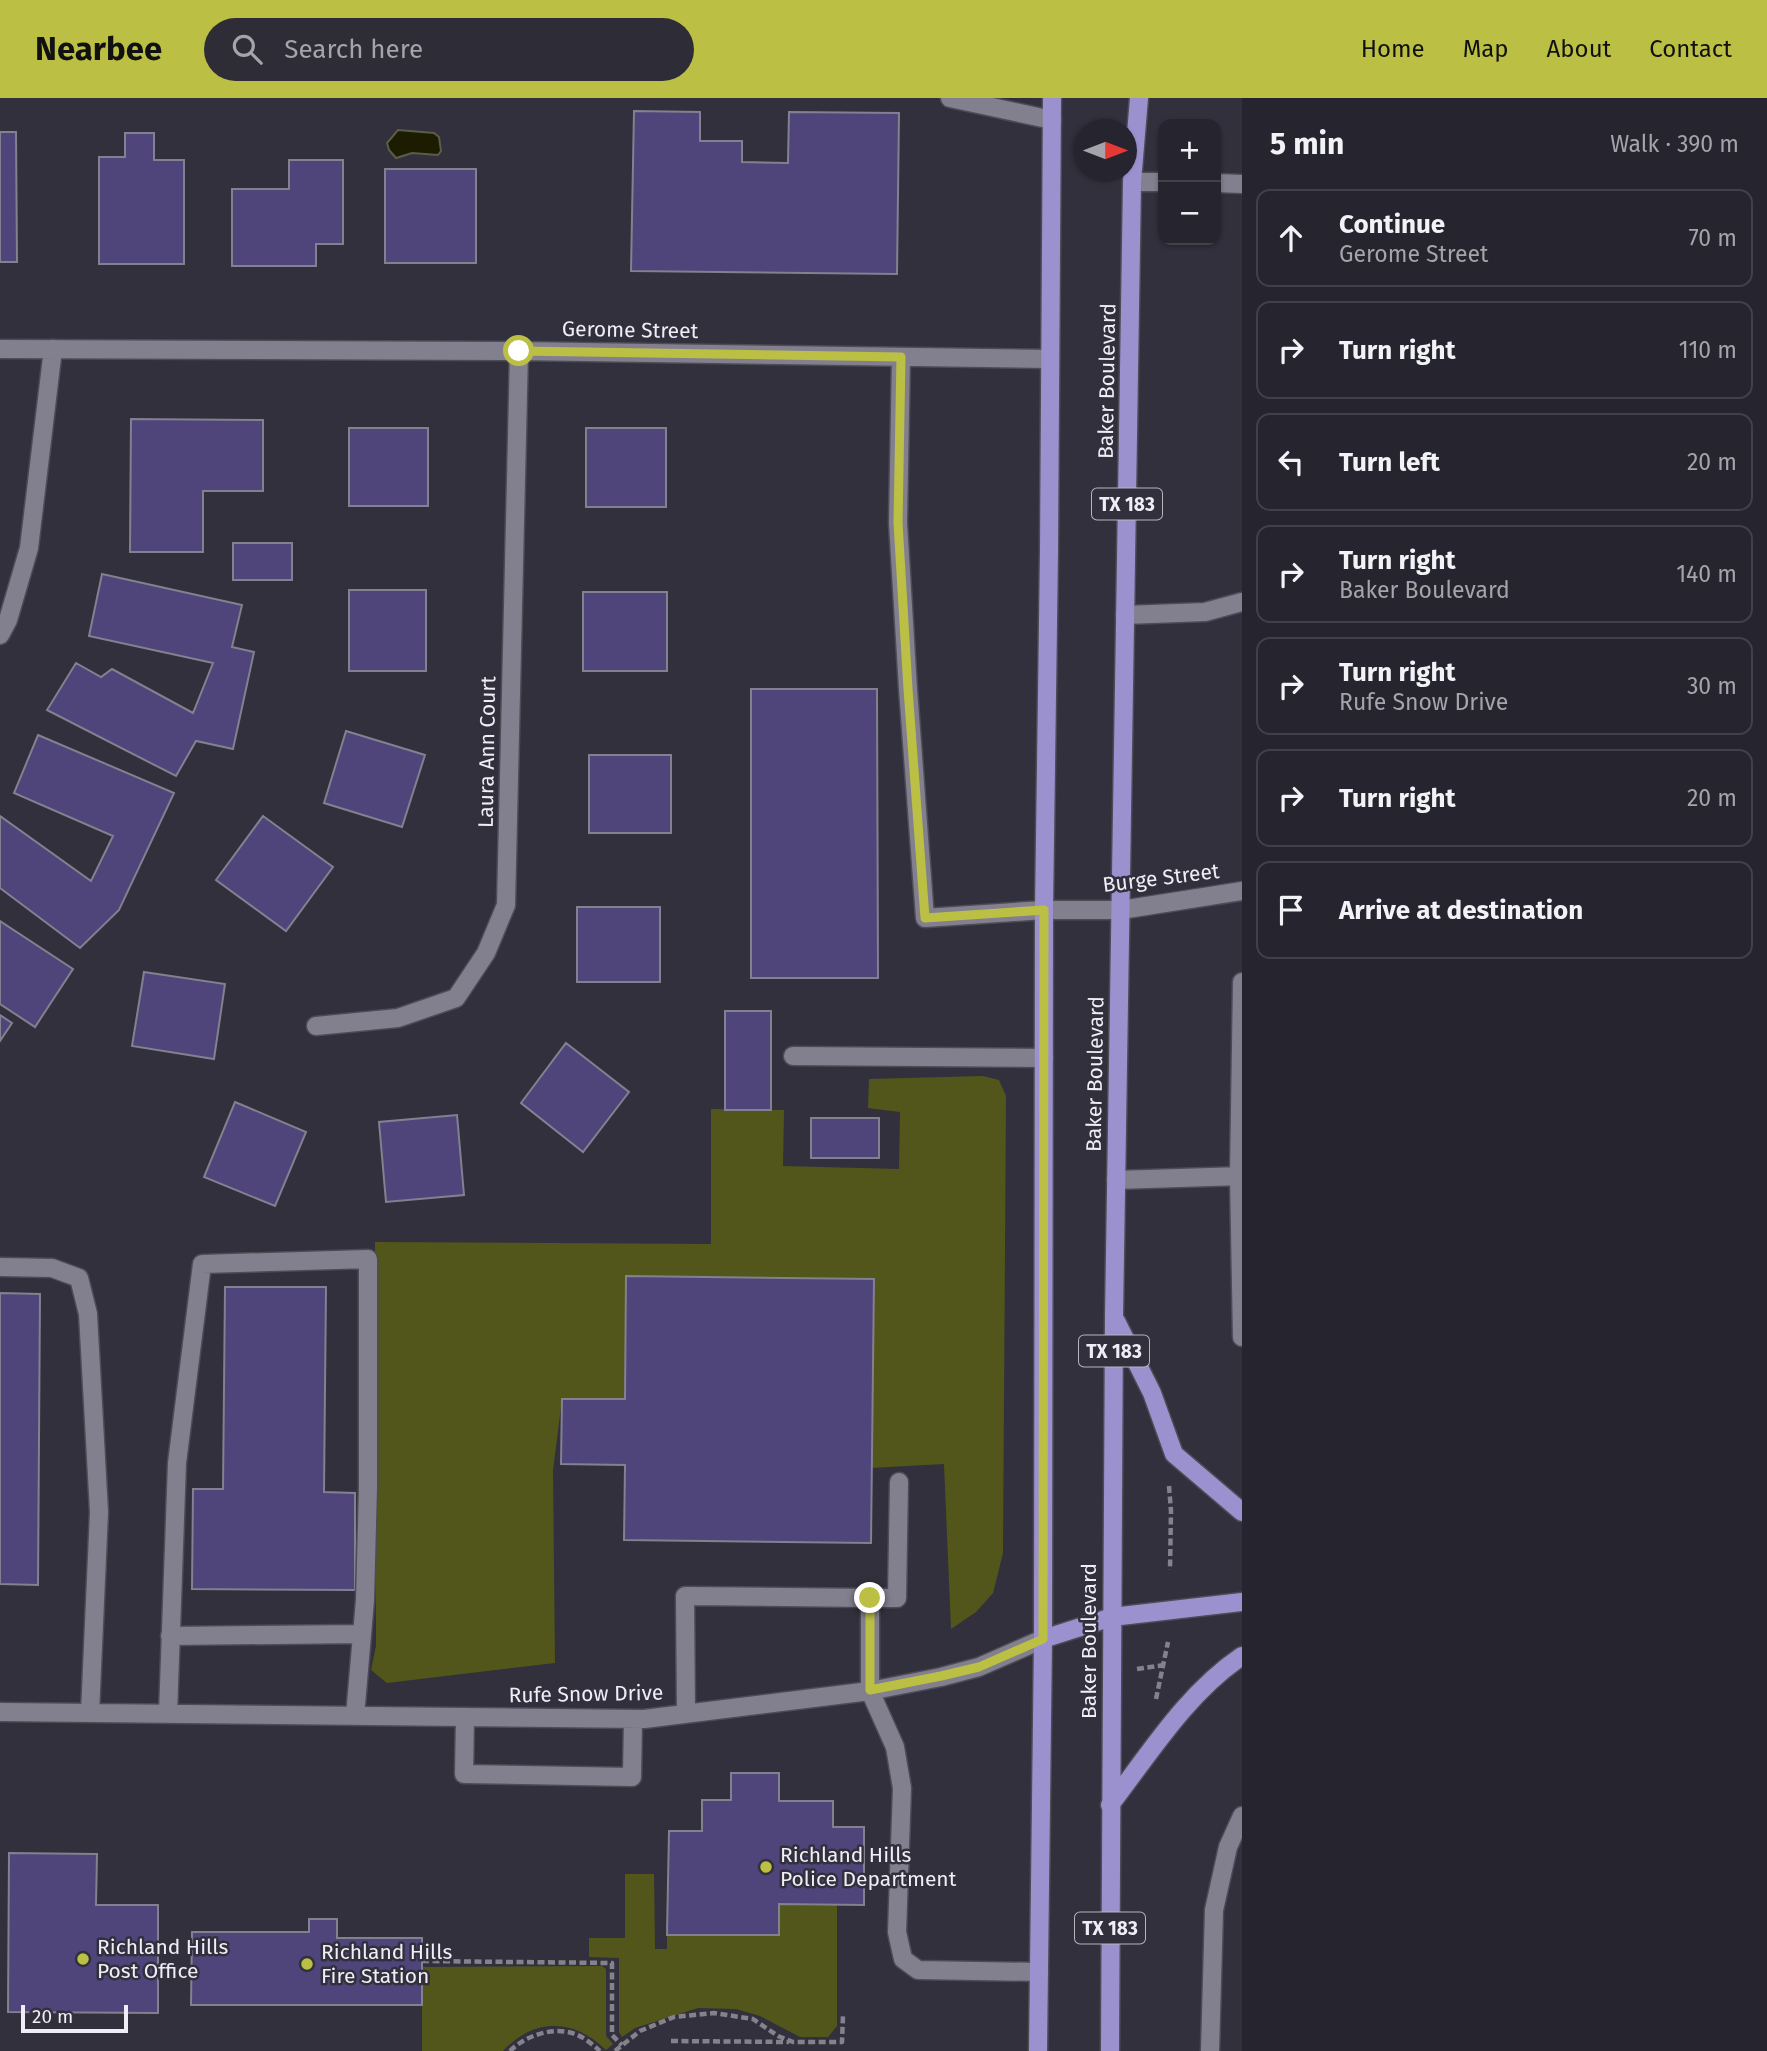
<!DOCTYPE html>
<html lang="en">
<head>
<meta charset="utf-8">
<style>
	:root { --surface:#26242e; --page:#2e2c36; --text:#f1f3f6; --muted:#a4a4aa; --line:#42414a; --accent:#bbc044 }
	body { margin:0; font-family:"Fira Sans",sans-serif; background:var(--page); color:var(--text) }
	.controls { position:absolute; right:21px; top:21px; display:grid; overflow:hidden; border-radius:14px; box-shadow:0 2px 5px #0004 }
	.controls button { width:63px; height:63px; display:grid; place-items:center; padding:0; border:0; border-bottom:2px solid var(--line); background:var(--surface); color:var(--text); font:35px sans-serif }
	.compass { position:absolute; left:1074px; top:21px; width:63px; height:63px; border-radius:50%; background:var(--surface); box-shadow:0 2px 5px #0004; rotate:90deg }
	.scale { position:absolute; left:21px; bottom:18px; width:107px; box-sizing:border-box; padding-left:7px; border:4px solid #efeef6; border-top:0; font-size:19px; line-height:24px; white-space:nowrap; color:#efeef6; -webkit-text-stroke:5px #32303d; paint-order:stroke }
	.stop { position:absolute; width:21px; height:21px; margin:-16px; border:5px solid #bbc044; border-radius:50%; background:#fff }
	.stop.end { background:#bbc044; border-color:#fff; box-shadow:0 2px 7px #0008 }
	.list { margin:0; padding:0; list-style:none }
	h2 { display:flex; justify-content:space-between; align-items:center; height:91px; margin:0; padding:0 28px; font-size:30px }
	h2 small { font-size:23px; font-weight:400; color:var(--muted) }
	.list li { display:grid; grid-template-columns:46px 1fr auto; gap:21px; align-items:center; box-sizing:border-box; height:98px; margin:0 14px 14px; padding:0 14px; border:2px solid var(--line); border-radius:14px }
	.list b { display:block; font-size:26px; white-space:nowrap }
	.list p { margin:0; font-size:23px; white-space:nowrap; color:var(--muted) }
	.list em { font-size:23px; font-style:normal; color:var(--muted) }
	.icon { flex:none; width:38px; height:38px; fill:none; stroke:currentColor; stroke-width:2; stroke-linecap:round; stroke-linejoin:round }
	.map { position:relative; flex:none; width:1242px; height:1953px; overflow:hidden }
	header { display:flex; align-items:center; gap:42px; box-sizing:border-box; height:98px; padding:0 35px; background:var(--accent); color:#111 }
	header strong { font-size:33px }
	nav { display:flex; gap:38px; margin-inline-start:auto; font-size:24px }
	.search { width:490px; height:63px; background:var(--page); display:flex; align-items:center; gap:18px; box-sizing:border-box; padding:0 24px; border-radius:38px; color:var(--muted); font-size:26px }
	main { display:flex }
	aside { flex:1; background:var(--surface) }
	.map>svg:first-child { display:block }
	.green { fill:#53561a }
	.water { fill:#1c1d00; stroke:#5b5c4a; stroke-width:2 }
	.building { fill:#4f457a; stroke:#828190; stroke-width:2 }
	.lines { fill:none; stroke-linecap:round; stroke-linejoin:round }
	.minor-casing { stroke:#4d4b56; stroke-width:21 }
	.major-casing { stroke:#4d4b56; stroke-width:21 }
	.path { stroke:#84828d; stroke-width:4.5; stroke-dasharray:7 3.5; stroke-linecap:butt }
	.minor { stroke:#82808f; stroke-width:18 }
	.major { stroke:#9c91cf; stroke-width:18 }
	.route { stroke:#bbc044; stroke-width:9 }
	.poi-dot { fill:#bbc044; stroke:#32303d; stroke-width:2.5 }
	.labels { text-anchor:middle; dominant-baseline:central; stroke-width:5; stroke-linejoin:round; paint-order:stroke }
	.shield { fill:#32303d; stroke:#b6b5be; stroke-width:2 }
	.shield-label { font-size:19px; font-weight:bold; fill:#efeef6 }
	.street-label { font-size:21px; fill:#efeef6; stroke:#32303d }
	.poi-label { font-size:21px; fill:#efeef6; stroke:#32303d; text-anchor:start }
</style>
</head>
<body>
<header>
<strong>Nearbee</strong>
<div class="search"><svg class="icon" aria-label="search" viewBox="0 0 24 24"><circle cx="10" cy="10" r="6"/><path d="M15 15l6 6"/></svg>Search here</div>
<nav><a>Home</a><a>Map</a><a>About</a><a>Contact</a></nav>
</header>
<main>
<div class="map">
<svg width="1242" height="1953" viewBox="0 0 1242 1953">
	<rect width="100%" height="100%" fill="#32303d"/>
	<path class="green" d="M983 978 999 982 1006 998 1003 1455 993 1495 976 1514 951 1531 944 1366 871 1370 874 1181 626 1178 625 1301H562L553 1372 555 1565 387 1585 371 1572 376 1548 375 1144 711 1146V1011L784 1012 783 1068 899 1071 900 1014 868 1010 869 981Z
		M625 1776H654L655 1851H667V1837L779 1806H837V1928L828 1939H800L760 1918 736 1911 698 1910 635 1930 622 1939 619 1934V1860L589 1859V1840H625Z
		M602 1868 606 1871V1938L613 1946 606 1952C575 1921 534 1919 503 1953H422V1869Z"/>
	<path class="water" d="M398 32 434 35 439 39 441 53 438 57 412 55 396 60 389 52 387 45Z"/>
	<path class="building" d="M634 13 700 14V43H742V64L788 65 789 14 899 15 897 176 631 173Z
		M0 34H16L17 164H0Z
		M125 35H154V62H184V166H99V59H125Z
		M289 62H343V146H316V168H232V91H289Z
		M385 71H476V165H385Z
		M131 321 263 322V393H203V454H130Z
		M349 330H428V408H349Z
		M586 330H666V409H586Z
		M233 445H292V482H233Z
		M102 476 242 507 232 549 254 554 233 651 196 643 176 678 47 612 76 565 101 579 112 571 193 615 213 565 89 538Z
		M349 492H426V573H349Z
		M583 494H667V573H583Z
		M751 591H877L878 880H751Z
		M346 633 425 657 402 729 324 705Z
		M38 637 174 695 119 812 80 850 0 790V718L91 783 113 738 14 695Z
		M589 657H671V735H589Z
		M263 718 333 769 286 833 216 782Z
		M577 809H660V884H577Z
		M0 823 73 871 35 929 0 906Z
		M144 874 225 886 214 961 132 948Z
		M725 913H771V1012H725Z
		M0 917 12 925 0 943Z
		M566 945 629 994 583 1054 521 1005Z
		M235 1004 306 1034 275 1108 204 1079Z
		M457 1017 464 1097 386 1104 379 1024Z
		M811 1020H879V1060H811Z
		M626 1178 874 1181 871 1445 624 1442 625 1367 561 1366 562 1301H625Z
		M225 1189H326L324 1394 355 1395V1492L192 1491 193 1391H223Z
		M0 1195 40 1196 38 1487 0 1486Z
		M731 1675H779V1703H833V1729H864V1807L779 1806V1837H667L669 1733H702V1702H731Z
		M9 1755 97 1756 96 1807H158V1915L8 1914Z
		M309 1821H337V1840H422V1907H191L192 1834H309Z"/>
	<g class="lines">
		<defs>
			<path id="minor" d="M950 0 1052 22
				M1132 84H1163
				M1216 85 1242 86
				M0 251 519 253 1050 261
				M901 259 898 425 908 591 925 820 1044 812H1121L1242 793
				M1125 517 1205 514 1242 504
				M0 537 8 522 29 450 53 251
				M1242 884 1239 1078 1242 1239
				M316 928 398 920 456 900 486 855 506 807 519 253
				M793 958 1044 960
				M1116 1082 1242 1078
				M0 1169 52 1170 79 1180 88 1216 99 1414 90 1615
				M870 1500H897L899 1384
				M170 1538 362 1536
				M0 1614 644 1621 870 1593 941 1579 979 1569 1043 1541
				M168 1616 177 1365 202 1166 368 1161V1389L365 1502 355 1618
				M686 1616 685 1498 870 1500V1593L895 1649 902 1690 897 1834 903 1861 918 1872 1039 1874
				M465 1619 464 1676 632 1679 633 1621
				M1210 1953 1214 1812 1228 1749 1242 1718"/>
			<path id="major" d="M1116 1223 1152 1295 1174 1356 1242 1414
				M1043 1541 1112 1519 1242 1504
				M1110 1707C1150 1655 1187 1595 1242 1558
				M1038 1953 1043 1541 1044 812 1049 453 1052 0
				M1110 1953 1114 1219 1132 84 1139 0"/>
		</defs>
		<use href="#minor" class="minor-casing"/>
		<use href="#major" class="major-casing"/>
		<path class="path" d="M1169 1388 1171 1413 1170 1472
			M1137 1571 1164 1567
			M1156 1601 1168 1544
			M422 1863 612 1865V1937L622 1947
			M671 1943 789 1944
			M510 1953C525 1938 551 1929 572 1935 583 1938 592 1946 600 1953
			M615 1953 640 1933 674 1919 714 1915 753 1921 778 1938 793 1944H842L843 1917"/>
		<use href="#minor" class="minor"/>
		<use href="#major" class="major"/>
	</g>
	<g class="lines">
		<path class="route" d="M519 253 901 259 898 425 908 591 925 820 1044 812 1043 1541 979 1569 941 1578 870 1592V1500"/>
	</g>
	<g class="poi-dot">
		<circle cx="766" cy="1769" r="7"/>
		<circle cx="83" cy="1861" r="7"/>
		<circle cx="307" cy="1866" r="7"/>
	</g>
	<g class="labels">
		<g class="shield">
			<rect x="1092" y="390.5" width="70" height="31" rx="5"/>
			<rect x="1079" y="1237.5" width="70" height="31" rx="5"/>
			<rect x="1075" y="1814.5" width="70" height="31" rx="5"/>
		</g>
		<g class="shield-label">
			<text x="1127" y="406">TX 183</text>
			<text x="1114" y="1253">TX 183</text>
			<text x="1110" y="1830">TX 183</text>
		</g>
		<g class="street-label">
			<text transform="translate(630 232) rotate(1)">Gerome Street</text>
			<text transform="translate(1107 283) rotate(-89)">Baker Boulevard</text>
			<text transform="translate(487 654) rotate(-89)">Laura Ann Court</text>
			<text transform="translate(1161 780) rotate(-7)">Burge Street</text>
			<text transform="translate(1095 976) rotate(-89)">Baker Boulevard</text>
			<text transform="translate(1089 1543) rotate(-90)">Baker Boulevard</text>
			<text transform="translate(586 1596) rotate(-1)">Rufe Snow Drive</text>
		</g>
		<g class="poi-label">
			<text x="780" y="1757">Richland Hills<tspan x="780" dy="24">Police Department</tspan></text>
			<text x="97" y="1849">Richland Hills<tspan x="97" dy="24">Post Office</tspan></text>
			<text x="321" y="1854">Richland Hills<tspan x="321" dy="24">Fire Station</tspan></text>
		</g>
	</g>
</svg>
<div class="controls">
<button>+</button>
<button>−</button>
</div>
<svg class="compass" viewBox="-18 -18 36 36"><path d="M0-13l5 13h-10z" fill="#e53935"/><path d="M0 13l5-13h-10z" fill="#a4a4aa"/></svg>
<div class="scale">20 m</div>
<div class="stop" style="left:519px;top:253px"></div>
<div class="stop end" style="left:870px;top:1500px"></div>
</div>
<aside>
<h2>5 min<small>Walk · 390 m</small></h2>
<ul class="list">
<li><svg class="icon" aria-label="ahead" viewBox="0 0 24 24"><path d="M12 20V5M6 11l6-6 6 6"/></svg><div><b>Continue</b><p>Gerome Street</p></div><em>70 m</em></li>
<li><svg class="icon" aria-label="right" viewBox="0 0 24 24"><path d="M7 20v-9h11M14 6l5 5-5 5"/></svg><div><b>Turn right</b></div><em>110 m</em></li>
<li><svg class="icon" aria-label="left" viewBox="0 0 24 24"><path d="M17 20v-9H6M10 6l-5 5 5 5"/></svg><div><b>Turn left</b></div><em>20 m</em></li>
<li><svg class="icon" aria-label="right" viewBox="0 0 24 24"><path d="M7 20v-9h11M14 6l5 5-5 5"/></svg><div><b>Turn right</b><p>Baker Boulevard</p></div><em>140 m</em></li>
<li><svg class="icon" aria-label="right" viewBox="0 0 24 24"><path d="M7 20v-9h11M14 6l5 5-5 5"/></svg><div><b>Turn right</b><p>Rufe Snow Drive</p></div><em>30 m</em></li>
<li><svg class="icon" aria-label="right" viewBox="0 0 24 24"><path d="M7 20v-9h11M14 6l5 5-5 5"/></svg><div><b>Turn right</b></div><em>20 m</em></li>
<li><svg class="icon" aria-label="arrive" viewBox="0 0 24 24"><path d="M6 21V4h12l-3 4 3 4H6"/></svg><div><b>Arrive at destination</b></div></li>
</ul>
</aside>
</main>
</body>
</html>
